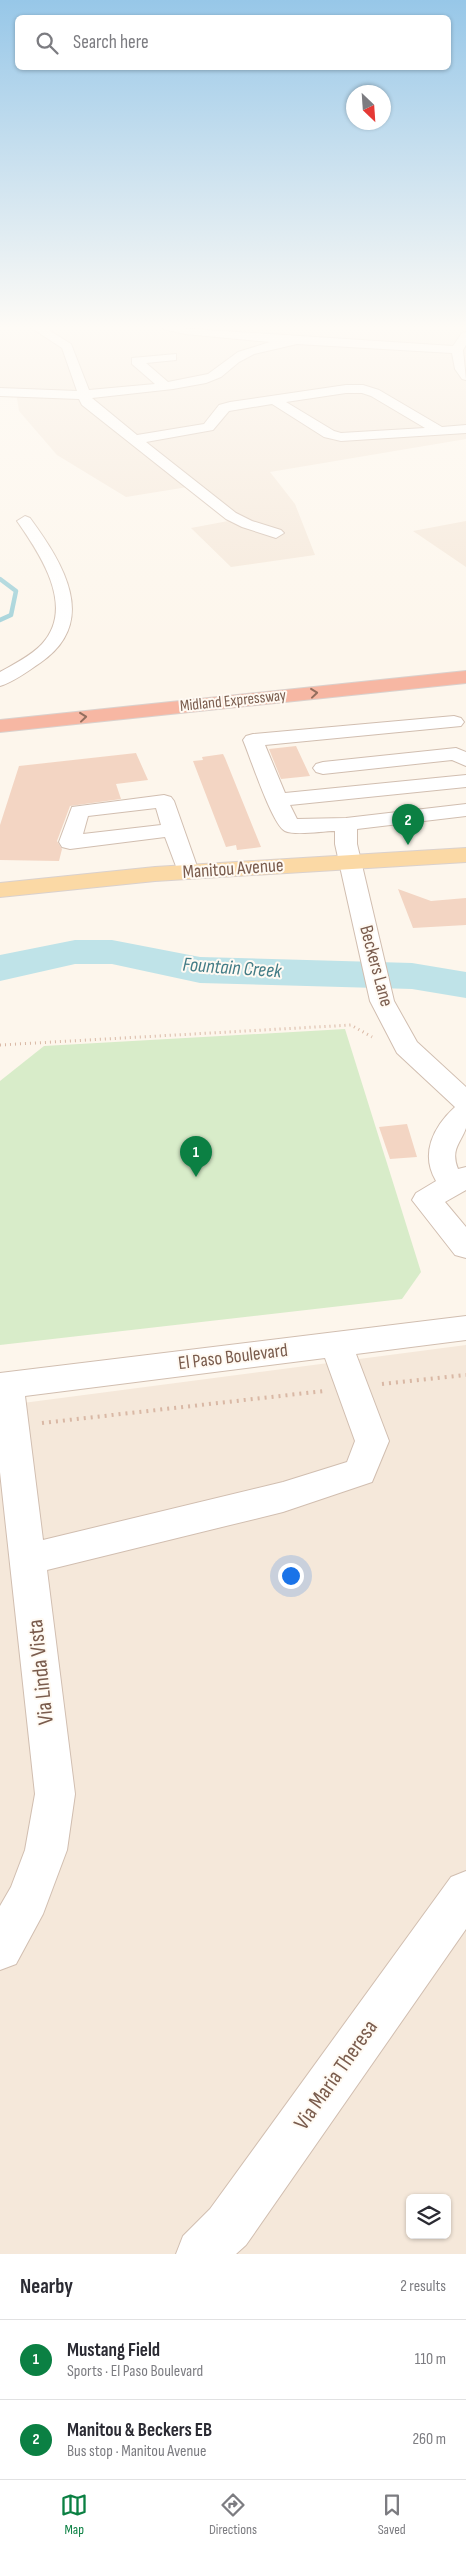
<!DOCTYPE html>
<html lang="en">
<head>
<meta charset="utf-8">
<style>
	:root { --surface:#fff; --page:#f7f7f7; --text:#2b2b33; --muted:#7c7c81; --line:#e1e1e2; --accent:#0b8043 }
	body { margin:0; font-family:"Sofia Sans Condensed",sans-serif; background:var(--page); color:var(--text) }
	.controls { position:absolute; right:15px; bottom:15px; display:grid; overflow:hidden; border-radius:8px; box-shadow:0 1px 4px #0004 }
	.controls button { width:45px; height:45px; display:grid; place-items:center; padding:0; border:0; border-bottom:1px solid var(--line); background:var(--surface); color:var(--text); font:25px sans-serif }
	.compass { position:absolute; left:346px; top:85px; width:45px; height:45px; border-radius:50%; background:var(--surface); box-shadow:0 1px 4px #0004; rotate:155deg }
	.you { position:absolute; left:290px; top:1575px; width:18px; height:18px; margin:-12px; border:4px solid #fff; border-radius:50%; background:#1a73e8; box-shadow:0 0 0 8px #1a73e833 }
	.badge { display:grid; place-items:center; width:32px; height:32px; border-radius:50%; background:var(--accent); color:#fff; font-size:16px; font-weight:700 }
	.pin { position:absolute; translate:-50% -41px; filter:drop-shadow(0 1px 2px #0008) }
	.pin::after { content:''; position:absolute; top:26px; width:18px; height:15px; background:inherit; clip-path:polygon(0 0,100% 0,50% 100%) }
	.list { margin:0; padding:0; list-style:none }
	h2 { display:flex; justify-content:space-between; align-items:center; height:65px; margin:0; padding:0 20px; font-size:21px }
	h2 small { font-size:16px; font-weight:400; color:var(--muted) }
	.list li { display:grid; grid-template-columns:32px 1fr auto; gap:15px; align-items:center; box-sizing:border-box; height:80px; padding:0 20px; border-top:1px solid var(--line) }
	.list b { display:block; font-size:19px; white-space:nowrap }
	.list p { margin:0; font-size:16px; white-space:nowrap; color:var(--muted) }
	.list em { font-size:16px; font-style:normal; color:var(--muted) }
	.icon { flex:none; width:28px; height:28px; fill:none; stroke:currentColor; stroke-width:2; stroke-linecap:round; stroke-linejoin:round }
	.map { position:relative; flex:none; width:466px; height:2254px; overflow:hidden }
	.search { position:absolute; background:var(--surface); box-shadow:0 1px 4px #0004; left:15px; right:15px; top:15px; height:55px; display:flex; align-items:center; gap:12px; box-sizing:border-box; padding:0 18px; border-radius:8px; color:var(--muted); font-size:19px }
	.sheet { height:225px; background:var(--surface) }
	nav { display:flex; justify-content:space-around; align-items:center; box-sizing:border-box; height:70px; border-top:1px solid var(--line); background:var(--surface); font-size:14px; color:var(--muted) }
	nav a { display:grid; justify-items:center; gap:2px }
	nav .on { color:var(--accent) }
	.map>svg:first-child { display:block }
	.residential { fill:#f5e8da; fill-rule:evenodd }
	.green { fill:#d8ecc9 }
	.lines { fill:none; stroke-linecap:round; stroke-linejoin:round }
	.stream { stroke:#a5d3da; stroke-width:4.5 }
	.river { fill:#bfe3e8; fill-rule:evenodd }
	.building { fill:#f3d5c3 }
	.minor-casing { stroke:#d1beb0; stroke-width:2 }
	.major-casing { stroke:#dad1cd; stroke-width:2 }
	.highway-casing { stroke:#dad1cd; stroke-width:2 }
	.path-far1 { stroke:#d9b8a5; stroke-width:3; stroke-dasharray:1 4; stroke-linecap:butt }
	.path { stroke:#d9b8a5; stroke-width:4; stroke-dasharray:2 5; stroke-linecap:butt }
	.minor { fill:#fff; fill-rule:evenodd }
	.major { fill:#fbd9a5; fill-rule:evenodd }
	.highway { fill:#f7b7a3; fill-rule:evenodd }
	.oneway { stroke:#936e5e }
	.labels { text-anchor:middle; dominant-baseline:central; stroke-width:4; stroke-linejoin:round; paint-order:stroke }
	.far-street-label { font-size:16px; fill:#7a5c4d; stroke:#fffaf3 }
	.street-label { font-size:19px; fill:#7a5c4d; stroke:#fffaf3 }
	.water-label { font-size:20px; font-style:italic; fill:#437c86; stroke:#fffaf3 }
	.near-street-label { font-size:22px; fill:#7a5c4d; stroke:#fffaf3 }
</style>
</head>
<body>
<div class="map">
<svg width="466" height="2254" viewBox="0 0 466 2254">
	<rect width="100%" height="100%" fill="#fdf6ec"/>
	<path class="residential" d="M0 327H466V439L270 472 295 504 315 555 231 567 191 528 244 518 200 485 126 497 57 455 19 411 16 392 0 390Z
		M466 521V567L413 531Z
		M466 1345V2254H0V1406ZM410 2198H447V2235H410Z"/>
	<path class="green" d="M345 1029 421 1272 402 1299 0 1345V1081L44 1046Z"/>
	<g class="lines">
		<path class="stream" d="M0 579 16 591 11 615 0 620"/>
		<path class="river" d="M75 940H112L200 957 412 963 466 972V998L412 989 200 983 112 964H75L0 981V955Z"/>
	</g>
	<path class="building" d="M296 746 310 776 281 779 269 749Z
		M136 753 148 780 116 784 121 799 70 806 57 841 62 849 59 861 0 860V825L19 766Z
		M223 754 225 758 261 847 237 850 236 845 226 847 193 761 203 760 202 757Z
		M398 889 431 901 466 898V925L413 928Z
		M407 1124 417 1157 390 1159 379 1127Z"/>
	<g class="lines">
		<defs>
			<path id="minor" d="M30 327H44L71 344 89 390 155 384 132 364V358L176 354V360L146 363 168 382 208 374 238 352 270 342 185 334 163 329 161 327 453 346 462 333 466 332V345L463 350 466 380 462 379 455 369 452 353 297 344 254 354 239 362 221 377 206 383 173 389 92 398 137 435 204 424 219 405 230 402 346 385H363L379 390 442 427 466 425V433L341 441 324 437 272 404 229 411 213 430 146 442 236 513 252 521 281 530 284 533 276 538 242 527 226 519 82 405 79 399 0 396V388L77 391 62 348ZM346 393H362L371 396 425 428 341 433 334 431 286 402Z
				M25 516 30 518C63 563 100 622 40 663 28 671 14 682 0 686V672C14 664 31 656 42 644 76 607 40 554 17 521Z
				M454 716 461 718 464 722 461 726 265 745 285 793 466 775V787L290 805 297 819 346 818 466 804V816L357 829V844L394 1001 417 1042 466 1087C466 1099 466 1116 466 1128 461 1143 450 1149 458 1169L466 1167V1190L445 1202 466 1227V1258L455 1255 412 1200 416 1193 436 1181C420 1154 433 1127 455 1107L397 1053 370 1001 335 844V831C323 831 295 836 285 831 272 825 250 756 243 740L246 736 253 734Z
				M456 748 466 752V766L452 760 323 774 316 772 313 768 316 764 323 762Z
				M164 795 171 797 174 801 199 872 196 877 188 879 180 877 165 837 70 849 62 847 59 842 72 807ZM156 808 161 825 83 834 88 816Z
				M466 1316V1340L356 1354 389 1441 372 1482 283 1512 47 1570 75 1794 67 1850 43 1914 16 1964 0 1970V1906L11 1887 25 1850 35 1794 0 1472V1373ZM325 1358 355 1441 347 1462 283 1482 43 1540 25 1396Z
				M466 1871V1929L246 2245 236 2254H176L183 2236 210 2209 451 1877Z"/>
			<path id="major" d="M466 848V862L155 881 0 897V883L155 867Z"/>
			<path id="highway" d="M466 671V683L0 732V720Z"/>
		</defs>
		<use href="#minor" class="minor-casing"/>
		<use href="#major" class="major-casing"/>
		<use href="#highway" class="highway-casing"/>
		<path class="path-far1" d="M0 1045 351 1025 372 1037"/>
		<path class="path" d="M382 1384 466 1375
			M42 1423 324 1391"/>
		<use href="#minor" class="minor"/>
		<use href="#major" class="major"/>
		<use href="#highway" class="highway"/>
	</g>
	<defs><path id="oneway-chevron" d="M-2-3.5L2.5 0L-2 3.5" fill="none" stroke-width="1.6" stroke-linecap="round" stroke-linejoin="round" transform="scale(1.25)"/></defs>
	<g class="oneway">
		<use href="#oneway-chevron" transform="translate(314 693) rotate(-6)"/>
		<use href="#oneway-chevron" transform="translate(83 717) rotate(-6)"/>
	</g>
	<linearGradient id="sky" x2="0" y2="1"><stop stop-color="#97c7e8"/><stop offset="0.51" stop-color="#fefbf6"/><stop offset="1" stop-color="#fefbf6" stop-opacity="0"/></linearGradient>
	<rect width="466" height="642" fill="url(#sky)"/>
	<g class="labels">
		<g class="far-street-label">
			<text transform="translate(233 701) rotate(-6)">Midland Expressway</text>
		</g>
		<g class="street-label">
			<text transform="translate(233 869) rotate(-4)">Manitou Avenue</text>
			<text transform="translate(376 966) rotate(75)">Beckers Lane</text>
			<text transform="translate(233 1357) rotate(-7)">El Paso Boulevard</text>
		</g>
		<g class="water-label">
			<text transform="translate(232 968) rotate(4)">Fountain Creek</text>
		</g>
		<g class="near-street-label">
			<text transform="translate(41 1672) rotate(-96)">Via Linda Vista</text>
			<text transform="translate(336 2075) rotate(-55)">Via Maria Theresa</text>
		</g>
	</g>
</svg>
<div class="controls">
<button><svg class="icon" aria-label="layers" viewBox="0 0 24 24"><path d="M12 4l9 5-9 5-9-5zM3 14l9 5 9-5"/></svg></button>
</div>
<svg class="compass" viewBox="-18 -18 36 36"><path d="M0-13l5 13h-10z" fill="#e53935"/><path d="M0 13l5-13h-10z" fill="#7c7c81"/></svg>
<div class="you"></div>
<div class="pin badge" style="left:196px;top:1177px">1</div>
<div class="pin badge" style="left:408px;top:845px">2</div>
<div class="search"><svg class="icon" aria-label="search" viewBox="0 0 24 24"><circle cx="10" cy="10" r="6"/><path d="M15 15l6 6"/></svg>Search here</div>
</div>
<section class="sheet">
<h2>Nearby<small>2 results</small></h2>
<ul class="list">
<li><span class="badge">1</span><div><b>Mustang Field</b><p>Sports · El Paso Boulevard</p></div><em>110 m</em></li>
<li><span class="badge">2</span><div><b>Manitou &amp; Beckers EB</b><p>Bus stop · Manitou Avenue</p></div><em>260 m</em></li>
</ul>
</section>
<nav>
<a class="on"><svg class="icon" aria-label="map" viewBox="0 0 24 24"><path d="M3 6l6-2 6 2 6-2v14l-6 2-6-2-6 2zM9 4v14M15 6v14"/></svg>Map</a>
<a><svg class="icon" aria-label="directions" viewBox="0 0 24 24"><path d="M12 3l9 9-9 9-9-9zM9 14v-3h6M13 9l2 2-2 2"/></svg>Directions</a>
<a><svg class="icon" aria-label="saved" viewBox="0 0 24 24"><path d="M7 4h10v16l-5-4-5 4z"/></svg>Saved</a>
</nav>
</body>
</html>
